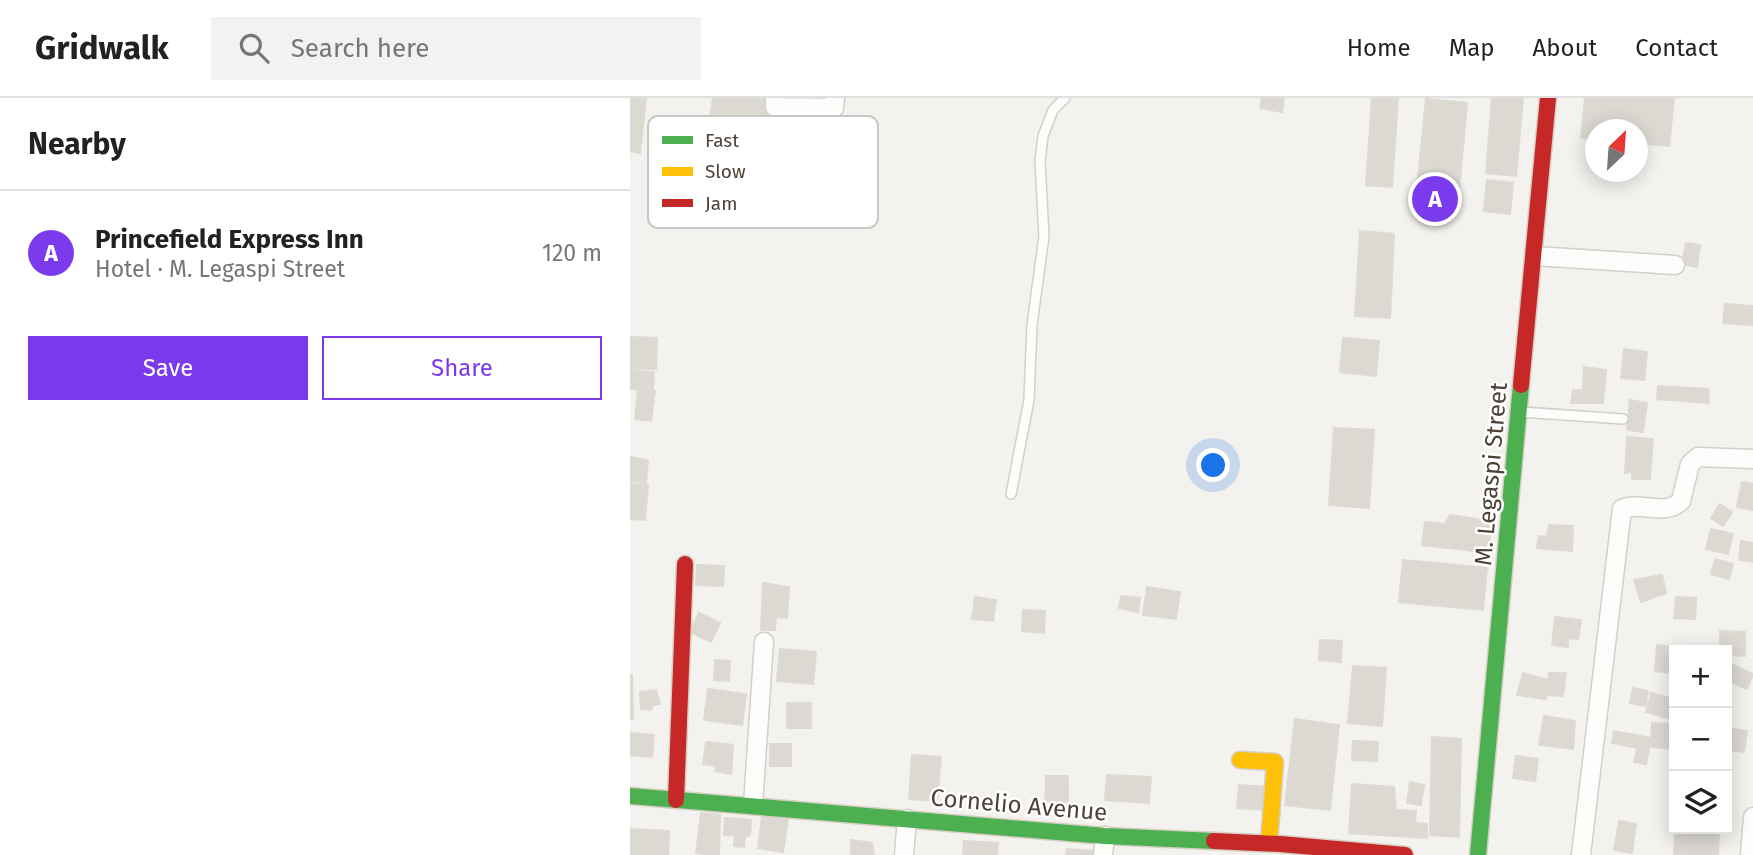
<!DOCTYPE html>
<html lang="en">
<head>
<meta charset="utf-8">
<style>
	:root { --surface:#fff; --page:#f2f2f2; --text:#222; --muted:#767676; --line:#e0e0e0; --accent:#7c3aed }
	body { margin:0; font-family:"Fira Sans",sans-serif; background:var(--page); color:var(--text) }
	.controls { position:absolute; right:21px; bottom:21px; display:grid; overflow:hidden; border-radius:0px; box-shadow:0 4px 18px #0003 }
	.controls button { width:63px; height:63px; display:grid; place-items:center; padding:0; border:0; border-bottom:2px solid var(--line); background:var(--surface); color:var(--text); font:35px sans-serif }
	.compass { position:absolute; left:955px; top:21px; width:63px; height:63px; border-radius:50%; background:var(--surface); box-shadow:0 4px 18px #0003; rotate:25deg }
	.you { position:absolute; left:584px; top:368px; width:24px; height:24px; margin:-18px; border:5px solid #fff; border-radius:50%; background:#1a73e8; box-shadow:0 0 0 10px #1a73e833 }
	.badge { display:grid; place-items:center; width:46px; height:46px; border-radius:50%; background:var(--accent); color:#fff; font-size:23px; font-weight:700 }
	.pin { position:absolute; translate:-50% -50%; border:4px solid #fff; box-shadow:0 2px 7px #0006 }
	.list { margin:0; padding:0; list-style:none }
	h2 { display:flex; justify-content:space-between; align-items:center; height:91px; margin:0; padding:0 28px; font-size:30px }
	h2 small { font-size:23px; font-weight:400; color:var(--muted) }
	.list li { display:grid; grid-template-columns:46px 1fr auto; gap:21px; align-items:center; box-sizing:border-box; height:126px; padding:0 28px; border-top:2px solid var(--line) }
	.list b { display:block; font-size:26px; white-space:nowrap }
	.list p { margin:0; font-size:23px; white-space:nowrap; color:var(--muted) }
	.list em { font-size:23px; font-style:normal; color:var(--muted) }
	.actions { display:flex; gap:14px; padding:21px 28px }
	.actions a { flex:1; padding:16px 0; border:2px solid var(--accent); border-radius:0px; text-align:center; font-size:24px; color:var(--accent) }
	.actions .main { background:var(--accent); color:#fff }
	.icon { flex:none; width:38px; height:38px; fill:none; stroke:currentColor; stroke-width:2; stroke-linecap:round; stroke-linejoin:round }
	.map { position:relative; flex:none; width:1123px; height:757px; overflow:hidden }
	header { display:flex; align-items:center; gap:42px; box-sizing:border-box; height:98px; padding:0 35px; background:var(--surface); border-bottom:2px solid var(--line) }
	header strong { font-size:33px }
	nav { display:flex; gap:38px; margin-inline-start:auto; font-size:24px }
	.search { width:490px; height:63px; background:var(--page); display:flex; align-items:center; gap:18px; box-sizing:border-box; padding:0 24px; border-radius:0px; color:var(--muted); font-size:26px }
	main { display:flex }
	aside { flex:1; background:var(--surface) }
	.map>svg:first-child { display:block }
	.building { fill:#dcd9d3; stroke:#ddd9d3; stroke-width:2 }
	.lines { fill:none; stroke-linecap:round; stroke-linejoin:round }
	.lane-casing { stroke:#d2d0cb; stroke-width:12 }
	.street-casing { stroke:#d2d0cb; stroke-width:21 }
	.fast-casing { stroke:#d6d0c5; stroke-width:19 }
	.slow-casing { stroke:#d6d0c5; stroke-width:19 }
	.jam-casing { stroke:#d6d0c5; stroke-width:19 }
	.lane { stroke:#fdfdfc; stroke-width:9 }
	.street { stroke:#fdfdfc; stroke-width:18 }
	.fast { stroke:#4caf50; stroke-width:16 }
	.slow { stroke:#ffc107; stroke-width:16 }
	.jam { stroke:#c62828; stroke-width:16 }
	.labels { text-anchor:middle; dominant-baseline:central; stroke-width:5; stroke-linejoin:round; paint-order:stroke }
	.street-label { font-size:24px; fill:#4c4337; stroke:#fff }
	.key { fill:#fff; stroke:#c9c7c3; stroke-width:2 }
	.key-label { font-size:19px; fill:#4c4337 }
</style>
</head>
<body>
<header>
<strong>Gridwalk</strong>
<div class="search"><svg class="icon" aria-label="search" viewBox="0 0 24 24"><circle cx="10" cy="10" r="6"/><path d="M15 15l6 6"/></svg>Search here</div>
<nav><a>Home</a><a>Map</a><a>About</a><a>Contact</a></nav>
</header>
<main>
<aside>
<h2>Nearby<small></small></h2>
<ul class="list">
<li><span class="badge">A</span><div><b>Princefield Express Inn</b><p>Hotel · M. Legaspi Street</p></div><em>120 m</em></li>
</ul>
<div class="actions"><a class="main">Save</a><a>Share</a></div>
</aside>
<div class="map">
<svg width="1123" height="757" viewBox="0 0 1123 757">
	<rect width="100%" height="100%" fill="#f4f2ee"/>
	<path class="building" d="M0 0 16 1 10 55 0 53Z
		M83 0H139L135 29 80 21Z
		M632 0H654L652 14 630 10Z
		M742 0H768L762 89 736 87Z
		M862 0H893L886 78 856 75Z
		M955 0H1044L1039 48 1007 45V32H965V41L951 40Z
		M796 1 837 5 828 104 786 100Z
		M857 82 883 85 880 116 854 113Z
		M730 133 764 136 760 220 725 218Z
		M1056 145 1070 147 1067 169 1052 166Z
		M1095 206 1123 208V227L1093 225Z
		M0 239 27 240 26 271H0Z
		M713 240 749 243 746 278 710 274Z
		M994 251 1017 254 1014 282 991 280Z
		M954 269 976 272 973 305H941L943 292H953Z
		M0 273 24 274 23 292 0 291Z
		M1028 288 1078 291 1079 305 1027 301Z
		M8 291 25 293 21 323 5 321Z
		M1000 302 1017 305 1013 334 997 332Z
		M704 330 744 332 739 410 699 407Z
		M997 339 1023 341 1020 381H1002V374L995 375Z
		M0 359 18 362 16 385 0 383Z
		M1112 384 1123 386V412L1107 409Z
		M0 386 18 387 15 422 0 421Z
		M1090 406 1102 414 1093 428 1081 420Z
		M820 417 861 423 859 455 792 447 795 424 815 426Z
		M919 427 943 428 942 453 907 450 909 438 917 439Z
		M1081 431 1103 436 1098 456 1076 451Z
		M1111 443 1123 445V464L1109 462Z
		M1085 461 1103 466 1099 481 1081 476Z
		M773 462 857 470 853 512 769 504Z
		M67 467 94 468 93 488 66 487Z
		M1032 477 1036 495 1011 504 1004 482Z
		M133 485 159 489 157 520 146 519 145 532H131Z
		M517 489 550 494 546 521 513 517Z
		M491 498 510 500 508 514 489 510Z
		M345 499 366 502 363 523 342 521Z
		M1046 499 1066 500 1065 521 1044 520Z
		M393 512 415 513 414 535 392 533Z
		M69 515 90 525 81 544 60 534Z
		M925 519 951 522 948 541 938 540V549L922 547Z
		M1090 533 1115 534V558L1097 557V552H1090Z
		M690 542 712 543 711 564 689 562Z
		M1027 547 1052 550V552H1044V575L1025 573Z
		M150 551 186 554 183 586 147 583Z
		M85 562 100 563 99 583 84 582Z
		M1097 564 1123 576 1117 591 1097 582Z
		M723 568 756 570 752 628 718 625Z
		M893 575 918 582 916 601 887 597Z
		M919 575H936L933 598 916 597Z
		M0 577H2L3 621H0Z
		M1003 590 1018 593 1015 608 1000 605Z
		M78 591 116 596 112 627 74 622Z
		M26 592 30 606 23 607 21 612 11 611 10 594Z
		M1021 595 1044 601V622L1016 614Z
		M157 605H181V630H157Z
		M914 618 945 623 943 651 909 647Z
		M665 621 709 627 700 712 655 707Z
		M1022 625 1040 626 1039 650 1021 649Z
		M1097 630 1117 633 1114 654 1097 652Z
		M984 633 1021 640 1016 666 1004 664 1007 650 982 645Z
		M1 635 24 637 22 659 0 657Z
		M802 639 831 641 829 739 800 737Z
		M723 643 748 644 747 663 722 662Z
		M76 644 103 647 101 676 85 673 86 668 73 666Z
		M140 646H161V668H140Z
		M282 657 311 659 307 703 279 701Z
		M886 658 908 661 905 683 883 680Z
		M477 677 521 679 519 705 475 702Z
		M416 678H438V714H415Z
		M780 684 794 687 791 707 777 705Z
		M722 686 764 689 766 712 786 713 785 725 797 726V740L719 735Z
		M609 687 636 689 634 712 607 710Z
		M71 715 90 717 89 757 66 755Z
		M132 718 158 721 153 754 128 750Z
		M95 720 121 722 120 737 115 739 114 749 104 748 105 737H94Z
		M989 723 1006 726 1002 755 984 752Z
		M0 731 39 733 38 757H0Z
		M1045 731 1089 733 1088 757H1044Z
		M221 742 242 745 244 757H221Z
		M334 743 368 745 367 757H333Z
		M437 751 464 753 463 757H436Z"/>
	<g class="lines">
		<defs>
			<path id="lane" d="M892 314 993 321
				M381 396 399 302 402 227 414 138 410 63 413 38 423 12 435 0"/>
			<path id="street" d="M145 0V9L204 10 205 0
				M905 158 1045 167
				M123 707 134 544
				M274 757 277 721
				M473 757 475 738
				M951 757 992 411C1011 403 1035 419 1051 403L1060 366 1068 359 1123 361
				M1120 757 1123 719"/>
			<path id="fast" d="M0 698 475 738 584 743
				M848 757 891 287"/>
			<path id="slow" d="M610 662 645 664 639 745"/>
			<path id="jam" d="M891 287 918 0
				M46 702 55 466
				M584 743 650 746 775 757"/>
		</defs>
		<use href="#lane" class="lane-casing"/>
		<use href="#street" class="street-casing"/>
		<use href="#fast" class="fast-casing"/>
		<use href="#slow" class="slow-casing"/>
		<use href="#jam" class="jam-casing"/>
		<use href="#lane" class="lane"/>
		<use href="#street" class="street"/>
		<use href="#fast" class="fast"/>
		<use href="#slow" class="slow"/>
		<use href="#jam" class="jam"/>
	</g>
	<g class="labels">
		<g class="street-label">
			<text transform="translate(861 376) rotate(-85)">M. Legaspi Street</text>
			<text transform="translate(389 707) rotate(5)">Cornelio Avenue</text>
		</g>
	</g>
	<rect x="18" y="18" width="230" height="112" rx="10" class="key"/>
	<rect x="32" y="38" width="31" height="8" fill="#4caf50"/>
	<rect x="32" y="69" width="31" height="9" fill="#ffc107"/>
	<rect x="32" y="101" width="31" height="8" fill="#c62828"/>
	<g class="key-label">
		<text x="75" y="49">Fast</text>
		<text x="75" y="80">Slow</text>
		<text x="75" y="112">Jam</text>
	</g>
</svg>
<div class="controls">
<button>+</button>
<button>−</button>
<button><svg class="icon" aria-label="layers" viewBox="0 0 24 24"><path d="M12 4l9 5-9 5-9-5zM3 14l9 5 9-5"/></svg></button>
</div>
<svg class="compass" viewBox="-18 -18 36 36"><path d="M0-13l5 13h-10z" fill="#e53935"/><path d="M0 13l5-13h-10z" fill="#767676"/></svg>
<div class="you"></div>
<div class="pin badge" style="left:805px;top:101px">A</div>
</div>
</main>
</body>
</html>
